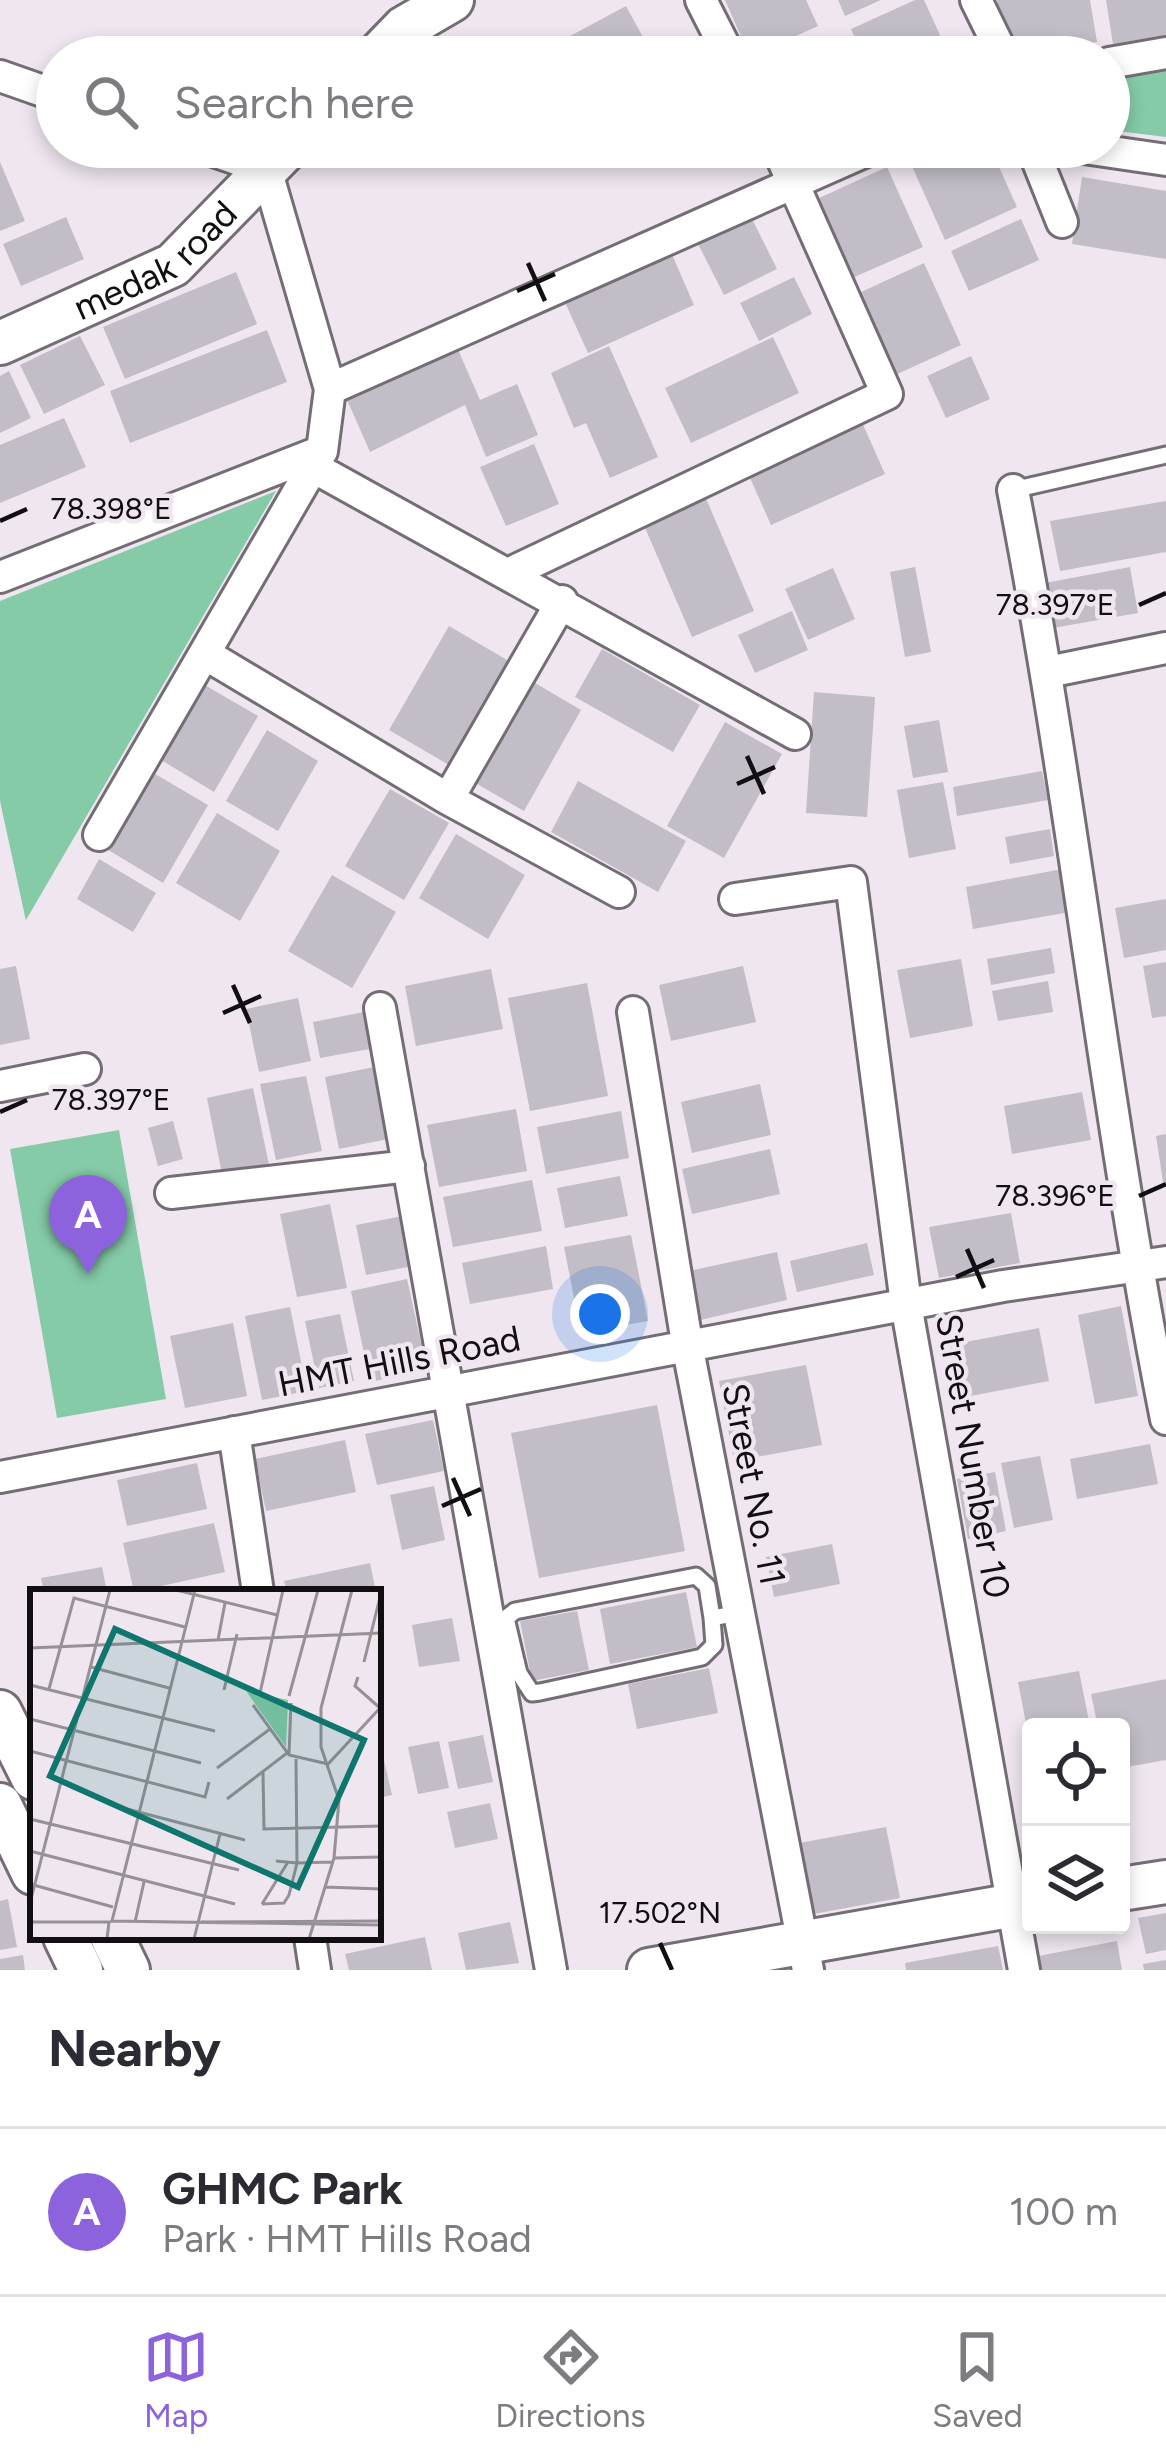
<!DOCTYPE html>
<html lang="en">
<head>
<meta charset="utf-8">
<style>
	:root { --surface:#fff; --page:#f7f7f7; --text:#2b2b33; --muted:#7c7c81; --line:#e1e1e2; --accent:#8c63dd }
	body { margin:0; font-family:Figtree,sans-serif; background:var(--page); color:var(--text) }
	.controls { position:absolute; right:36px; bottom:36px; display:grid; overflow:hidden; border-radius:12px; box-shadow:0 6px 18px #0003 }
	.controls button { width:108px; height:108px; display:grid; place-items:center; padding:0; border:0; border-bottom:3px solid var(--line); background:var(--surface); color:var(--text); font:60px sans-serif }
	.you { position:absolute; left:600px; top:1314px; width:42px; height:42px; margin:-30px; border:9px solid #fff; border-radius:50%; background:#1a73e8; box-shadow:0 0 0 18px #1a73e833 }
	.badge { display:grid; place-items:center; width:78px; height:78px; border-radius:50%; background:var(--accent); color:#fff; font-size:39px; font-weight:700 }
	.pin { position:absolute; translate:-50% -99px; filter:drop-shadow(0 3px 6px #0008) }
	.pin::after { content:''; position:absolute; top:63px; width:42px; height:36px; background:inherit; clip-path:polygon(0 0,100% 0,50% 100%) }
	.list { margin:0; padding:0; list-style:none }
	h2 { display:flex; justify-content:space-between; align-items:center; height:156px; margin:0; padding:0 48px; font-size:51px }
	h2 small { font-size:39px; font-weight:400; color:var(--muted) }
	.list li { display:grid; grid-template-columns:78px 1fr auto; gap:36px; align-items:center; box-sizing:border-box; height:168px; padding:0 48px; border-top:3px solid var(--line) }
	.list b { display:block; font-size:45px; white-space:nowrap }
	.list p { margin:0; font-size:39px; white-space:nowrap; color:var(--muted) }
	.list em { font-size:39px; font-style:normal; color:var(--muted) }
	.icon { flex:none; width:66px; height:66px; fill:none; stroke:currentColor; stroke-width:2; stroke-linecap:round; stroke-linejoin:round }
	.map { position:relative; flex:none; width:1166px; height:1970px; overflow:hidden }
	.search { position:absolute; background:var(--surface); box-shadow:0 6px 18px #0003; left:36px; right:36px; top:36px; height:132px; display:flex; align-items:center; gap:30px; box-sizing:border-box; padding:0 42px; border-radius:66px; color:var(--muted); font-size:45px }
	.sheet { height:324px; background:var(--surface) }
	nav { display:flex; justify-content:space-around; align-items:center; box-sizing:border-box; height:168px; border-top:3px solid var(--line); background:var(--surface); font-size:33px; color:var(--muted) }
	nav a { display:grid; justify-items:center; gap:6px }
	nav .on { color:var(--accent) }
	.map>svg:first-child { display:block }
	.green { fill:#85cba7 }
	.building { fill:#c2bdc7 }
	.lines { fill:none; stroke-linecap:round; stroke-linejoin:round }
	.lane-casing { stroke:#746d75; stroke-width:21 }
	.street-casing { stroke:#746d75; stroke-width:36 }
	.secondary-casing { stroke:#746d75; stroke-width:48 }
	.lane { stroke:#fff; stroke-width:15 }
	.street { stroke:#fff; stroke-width:30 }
	.secondary { stroke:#fff; stroke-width:42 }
	.ticks { fill:none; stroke:#110f12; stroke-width:4.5 }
	.labels { text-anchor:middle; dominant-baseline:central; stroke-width:9; stroke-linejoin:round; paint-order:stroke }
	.street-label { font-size:36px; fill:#110f12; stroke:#efe6f0 }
	.inset-road { fill:none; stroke:#969097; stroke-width:3 }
	.view { fill:#0f766e; fill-opacity:0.15; stroke:#0f766e; stroke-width:6 }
	.inset-edge { fill:none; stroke:#110f12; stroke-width:6 }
	.ticks-label { font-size:30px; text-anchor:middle; fill:#110f12; stroke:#efe6f0; stroke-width:9; stroke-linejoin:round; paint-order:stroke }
</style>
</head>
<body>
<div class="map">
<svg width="1166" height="1970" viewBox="0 0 1166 1970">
	<rect width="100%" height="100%" fill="#efe6f0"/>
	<path class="green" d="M1166 62V137L1109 130V71Z
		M276 491 26 920V921L0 801V601Z
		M119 1130 166 1399 57 1418 10 1149Z"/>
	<path class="building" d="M725 0H806L818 26 750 57Z
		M838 0H881L845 16Z
		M915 0H924L950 57H863L851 29Z
		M997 0H1090L1097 42 1006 57Z
		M1106 0H1166V35L1113 44Z
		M626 6 654 57H531Z
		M826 38 835 57H784Z
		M919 147H990L1017 207 945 240 906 153Z
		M0 162 25 221 0 231Z
		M887 167 923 247 852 278 817 199Z
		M1082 177 1166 191V259L1072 244Z
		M749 213 777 269 724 295 696 240Z
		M66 217 84 259 21 286 3 244Z
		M1021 219 1039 260 969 291 951 251Z
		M670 250 694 305 588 353 563 298Z
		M924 263 961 345 895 375 859 293Z
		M236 272 257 324 125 379 103 327Z
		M794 277 812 314 759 341 740 303Z
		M267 330 287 382 130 443 110 391Z
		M80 336 105 385 44 414 20 365Z
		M773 337 799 393 691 443 665 388Z
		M456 345 480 400 517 384 538 435 486 457 465 405 370 452 344 393Z
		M609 346 658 457 610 478 586 423 574 428 551 373Z
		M971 356 990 399 946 418 927 376Z
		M9 371 31 418 0 433V376Z
		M64 418 86 467 0 503V445Z
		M861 420 885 474 771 525 747 471Z
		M534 444 559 504 506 526 480 467Z
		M705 496 754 611 692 637 643 523Z
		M1166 501V552L1060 571 1050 521Z
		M915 567 931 652 905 657 890 572Z
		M1130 567 1138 613 1053 628 1045 583Z
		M833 568 855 619 808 640 785 589Z
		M792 611 808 650 755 673 738 635Z
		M449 626 514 664 454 768 389 730Z
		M602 649 700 705 673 752 575 697Z
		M196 680 258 716 214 792 153 755Z
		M530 680 581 710 524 811 472 781Z
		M814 692 875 697 867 817 806 813Z
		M939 720 948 772 913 778 904 726Z
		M725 722 782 754 724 858 667 826Z
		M267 730 318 761 278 831 226 801Z
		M150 771 208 805 163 883 105 848Z
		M1042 771 1048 800 957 816 953 787Z
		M578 781 686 841 658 892 551 832Z
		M943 782 956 849 909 858 897 790Z
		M390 789 449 823 404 900 345 866Z
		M217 813 280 851 240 921 176 883Z
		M1050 829 1054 856 1010 864 1005 837Z
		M456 834 525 875 488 939 419 898Z
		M99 859 156 893 133 932 77 899Z
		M1062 869 1070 912 973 929 966 887Z
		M332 875 396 912 352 988 288 951Z
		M1166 899V950L1124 958 1115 908Z
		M1051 948 1055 973 991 985 987 959Z
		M961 959 973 1026 910 1038 897 970Z
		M1166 962V1016L1152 1018 1143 966Z
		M16 966 30 1039 0 1045V969Z
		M743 966 756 1022 671 1041 659 985Z
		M491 969 503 1029 416 1046 405 986Z
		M1048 981 1053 1012 998 1021 992 991Z
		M587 983 608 1096 530 1111 508 998Z
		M298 998 311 1061 259 1072 246 1009Z
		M374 1010 381 1047 320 1058 313 1022Z
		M379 1066 393 1138 339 1149 325 1077Z
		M306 1076 322 1151 276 1160 260 1084Z
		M760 1084 771 1135 692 1153 681 1102Z
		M253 1088 269 1165 222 1174 207 1098Z
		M1082 1092 1091 1140 1012 1154 1004 1106Z
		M516 1109 527 1171 439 1187 427 1125Z
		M621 1111 629 1158 546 1174 537 1127Z
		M173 1121 183 1159 158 1166 148 1128Z
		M1166 1134V1182H1163L1156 1136Z
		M770 1149 780 1194 692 1214 682 1169Z
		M620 1176 628 1216 565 1228 557 1188Z
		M532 1180 542 1231 453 1247 443 1197Z
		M330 1204 347 1288 297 1297 280 1214Z
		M1011 1213 1020 1263 939 1278 929 1227Z
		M403 1216 413 1266 366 1275 356 1225Z
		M631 1235 648 1321 581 1333 564 1247Z
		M867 1243 874 1275 797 1292 790 1261Z
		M546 1246 553 1289 470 1304 462 1263Z
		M777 1252 787 1300 700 1320 689 1271Z
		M407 1279 427 1370 370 1382 351 1291Z
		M1121 1306 1138 1396 1095 1404 1078 1315Z
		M290 1307 307 1391 262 1400 245 1316Z
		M340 1314 354 1381 319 1388 305 1321Z
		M233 1323 247 1396 185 1408 170 1336Z
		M1039 1328 1049 1381 960 1398 950 1345Z
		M806 1365 822 1445 734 1461 719 1381Z
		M657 1405 685 1551 539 1578 511 1433Z
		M433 1420 444 1471 377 1485 365 1434Z
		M345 1440 356 1492 266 1511 255 1459Z
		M1150 1444 1158 1484 1077 1499 1070 1459Z
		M1040 1456 1053 1520 1014 1528 1001 1463Z
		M197 1463 207 1509 127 1526 117 1480Z
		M995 1472 1006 1531 968 1539 957 1479Z
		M434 1486 445 1540 402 1550 390 1495Z
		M214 1523 225 1572 134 1592 123 1543Z
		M832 1544 840 1584 774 1597 766 1557Z
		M370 1563 376 1592H287L284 1581Z
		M102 1567 107 1592H44L41 1578Z
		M686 1592 697 1647 610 1664 600 1609Z
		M577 1611 589 1670 532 1681 520 1621Z
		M452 1618 460 1661 419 1667 412 1625Z
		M709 1668 718 1713 637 1729 628 1684Z
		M1079 1671 1090 1726 1031 1727 1029 1739 1018 1682Z
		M1166 1679V1760L1121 1768V1727H1098L1091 1694Z
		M483 1735 493 1782 458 1789 448 1742Z
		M439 1741 449 1788 418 1794 408 1747Z
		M384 1760 392 1795 378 1798V1762Z
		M490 1803 498 1839 455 1848 447 1812Z
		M886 1827 900 1898 808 1915 794 1844Z
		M8 1899 17 1947 0 1950V1901Z
		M1166 1913V1950L1146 1954 1138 1918Z
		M510 1922 519 1963 466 1970 458 1933Z
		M425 1937 432 1970H349L345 1954Z
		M1117 1941 1122 1970H1036L1033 1957Z
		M998 1946 1003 1970H906L905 1963Z
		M23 1955 25 1970H0V1959Z
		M1166 1960V1970H1144L1143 1964Z"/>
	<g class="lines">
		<defs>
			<path id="lane" d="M1013 490 1166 455
				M513 1648 519 1673 532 1693 540 1692 702 1657 714 1645 712 1618
				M495 1653 513 1648 506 1618 515 1611 696 1576 707 1586 712 1618 739 1613"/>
			<path id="street" d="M701 0 730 57
				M976 0 1004 57
				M1109 63 1166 53
				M0 76 57 96
				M1032 147 1062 222
				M1077 147 1166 160
				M330 389 875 147
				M313 467 795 734
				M1013 490C1073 798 1105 1111 1166 1419
				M510 573 887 394 777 147
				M0 577 322 451
				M205 654 448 799 619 892
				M1048 672 1166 648
				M448 799 562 601
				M99 835 322 451 330 389 266 169 202 147
				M735 899 851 882 906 1304 1024 1970
				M380 1008 551 1970
				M633 1012 688 1349 808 1970
				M0 1086 85 1069
				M171 1193 409 1166
				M234 1432 258 1592
				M0 1477 1003 1286 1166 1262
				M310 1937 315 1970"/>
			<g id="secondary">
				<path d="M376 57 404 28 452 0"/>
				<path id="s1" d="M0 343 173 265 288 147"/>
				<path d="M0 1712 33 1778"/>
				<path d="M0 1805 33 1873"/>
				<path d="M1121 1889 1166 1882"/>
				<path d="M65 1937 81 1970"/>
				<path d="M112 1937 128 1970"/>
				<path d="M649 1970 1031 1902"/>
			</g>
		</defs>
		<use href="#lane" class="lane-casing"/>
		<use href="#street" class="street-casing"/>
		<use href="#secondary" class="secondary-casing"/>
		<use href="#lane" class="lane"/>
		<use href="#street" class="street"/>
		<use href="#secondary" class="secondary"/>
	</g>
	<path class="ticks" d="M528 263 545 301M517 291 555 274M0 521 27 509M1139 605 1166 593M747 756 764 794M737 784 775 767M233 985 250 1023M223 1013 261 996M0 1112 27 1100M1139 1196 1166 1184M967 1249 984 1288M956 1277 994 1260M453 1478 470 1516M442 1506 481 1489M660 1943 672 1970"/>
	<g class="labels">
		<g class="street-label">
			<text stroke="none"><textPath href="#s1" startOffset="177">medak road</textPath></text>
			<text transform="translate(399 1361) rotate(-11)">HMT Hills Road</text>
			<text transform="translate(973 1456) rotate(80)">Street Number 10</text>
			<text transform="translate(754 1484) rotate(79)">Street No. 11</text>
		</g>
	</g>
	<g transform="translate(30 1589)">
		<rect width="351" height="351" fill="#efe6f0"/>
		<path d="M216 102 258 111 256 158Z" fill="#85cba7"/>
		<path class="inset-road" d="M146 1 247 26M165 1 82 332 351 336M188 51 195 14M0 59 351 44M334 73 351 4M61 78 139 99M328 88 325 97 350 119M0 96 185 142M19 100 44 9 155 38M194 101 207 45M230 104 253 1M259 107 288 1M223 116 259 166 298 175 351 118M0 130 171 174M0 162 175 208 179 193M259 165 261 114M266 170 267 274 303 273M187 179 240 140M233 183 234 240 351 237M197 210 257 164M82 216 215 251M0 230 209 281M0 262 205 315M304 269 351 268M0 295 83 318M295 298 351 300M0 314 80 1M232 315 254 314 259 306 267 274 246 272M232 315 258 273M0 333H79L77 350M105 333 114 293M171 333 351 332M164 350 190 245M279 350 304 269 309 211 291 158V119L322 1"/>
		<path class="view" d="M85 40 334 151 268 298 20 187Z"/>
		<rect width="351" height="351" class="inset-edge"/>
	</g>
	<g class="ticks-label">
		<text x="111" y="519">78.398°E</text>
		<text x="1055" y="615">78.397°E</text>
		<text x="111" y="1110">78.397°E</text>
		<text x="1055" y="1206">78.396°E</text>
		<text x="660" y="1923">17.502°N</text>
	</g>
</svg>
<div class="controls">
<button><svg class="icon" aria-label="locate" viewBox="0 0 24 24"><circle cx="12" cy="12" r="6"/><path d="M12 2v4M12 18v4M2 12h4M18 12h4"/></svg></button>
<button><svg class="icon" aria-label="layers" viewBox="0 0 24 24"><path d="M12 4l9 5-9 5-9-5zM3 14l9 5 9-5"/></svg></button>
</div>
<div class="you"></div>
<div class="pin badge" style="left:88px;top:1274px">A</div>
<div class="search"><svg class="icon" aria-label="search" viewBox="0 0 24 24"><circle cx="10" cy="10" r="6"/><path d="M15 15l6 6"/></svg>Search here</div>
</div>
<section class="sheet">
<h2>Nearby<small></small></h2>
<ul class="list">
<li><span class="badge">A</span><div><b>GHMC Park</b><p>Park · HMT Hills Road</p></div><em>100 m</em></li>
</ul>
</section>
<nav>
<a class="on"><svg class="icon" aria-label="map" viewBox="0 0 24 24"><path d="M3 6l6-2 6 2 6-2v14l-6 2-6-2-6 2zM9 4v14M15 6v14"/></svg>Map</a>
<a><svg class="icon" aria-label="directions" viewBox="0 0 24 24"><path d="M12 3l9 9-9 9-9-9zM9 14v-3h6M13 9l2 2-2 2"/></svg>Directions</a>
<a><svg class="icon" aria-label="saved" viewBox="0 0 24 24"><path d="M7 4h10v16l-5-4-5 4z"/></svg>Saved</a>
</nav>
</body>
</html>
